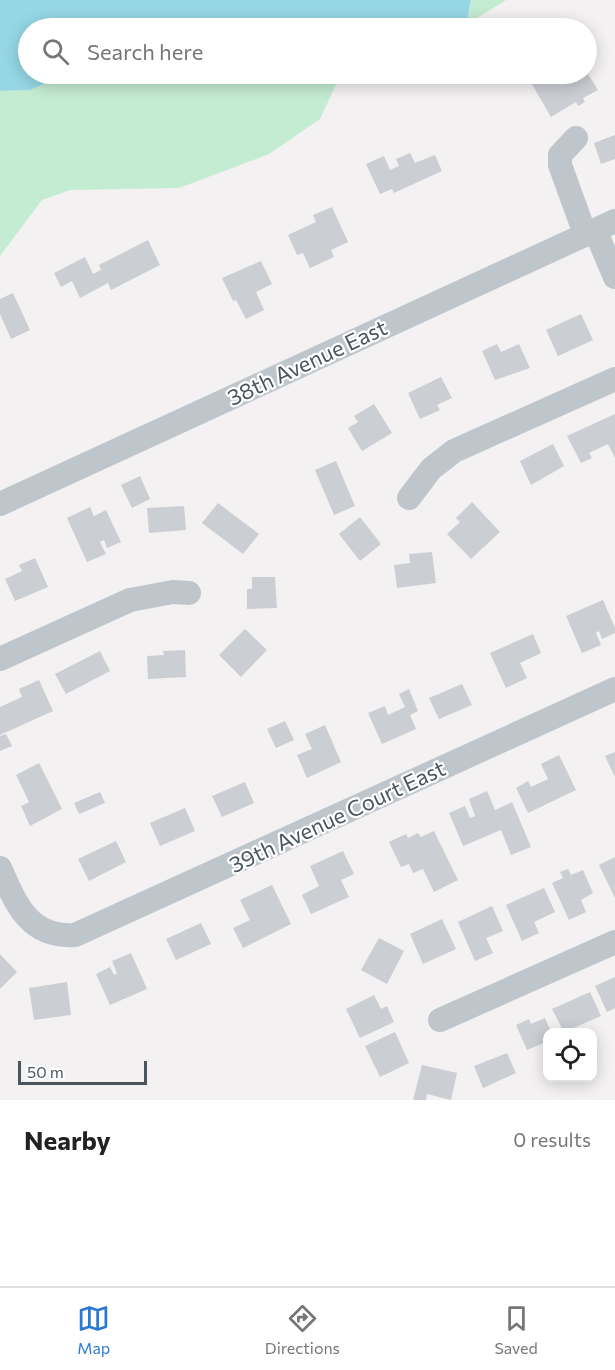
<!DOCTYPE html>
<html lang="en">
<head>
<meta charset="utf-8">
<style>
	:root { --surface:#fff; --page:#f6f6f6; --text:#222; --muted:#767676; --line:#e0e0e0; --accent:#2a7ad4 }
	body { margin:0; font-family:Commissioner,sans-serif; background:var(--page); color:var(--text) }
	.controls { position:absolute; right:18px; bottom:18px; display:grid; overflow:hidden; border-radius:12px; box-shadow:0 3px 15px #0003 }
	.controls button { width:54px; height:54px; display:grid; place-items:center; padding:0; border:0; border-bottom:2px solid var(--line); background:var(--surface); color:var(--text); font:30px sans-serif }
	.scale { position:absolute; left:18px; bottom:15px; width:129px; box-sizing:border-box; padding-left:6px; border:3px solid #4a555d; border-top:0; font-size:16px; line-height:21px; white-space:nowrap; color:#4a555d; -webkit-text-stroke:4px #fff; paint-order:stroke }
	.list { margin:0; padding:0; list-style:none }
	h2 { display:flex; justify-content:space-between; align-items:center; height:78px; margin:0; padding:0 24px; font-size:26px }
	h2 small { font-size:20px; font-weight:400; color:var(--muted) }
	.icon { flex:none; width:33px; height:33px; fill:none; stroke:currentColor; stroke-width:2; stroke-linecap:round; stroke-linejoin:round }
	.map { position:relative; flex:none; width:615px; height:1100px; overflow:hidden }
	.search { position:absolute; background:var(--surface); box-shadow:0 3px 15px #0003; left:18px; right:18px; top:18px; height:66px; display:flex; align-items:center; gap:15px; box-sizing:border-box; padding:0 21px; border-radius:33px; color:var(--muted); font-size:22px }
	.sheet { height:186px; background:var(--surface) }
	nav { display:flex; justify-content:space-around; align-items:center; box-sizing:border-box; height:84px; border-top:2px solid var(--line); background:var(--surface); font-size:16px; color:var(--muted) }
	nav a { display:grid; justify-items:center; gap:3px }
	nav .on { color:var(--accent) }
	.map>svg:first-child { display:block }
	.green { fill:#c4ecd2 }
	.water { fill:#96d7e5 }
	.building { fill:#cbced3 }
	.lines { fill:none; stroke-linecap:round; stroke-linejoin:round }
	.minor { stroke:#bec6cc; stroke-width:24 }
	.labels { text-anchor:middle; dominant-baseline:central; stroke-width:4.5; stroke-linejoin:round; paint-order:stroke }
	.street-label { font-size:22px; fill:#4a555d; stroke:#fff }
</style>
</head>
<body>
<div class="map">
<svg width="615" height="1100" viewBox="0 0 615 1100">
	<rect width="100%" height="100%" fill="#f3f1f1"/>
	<path class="green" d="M471 0H506L466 25Z
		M67 74H341L320 119 269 154 179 188 70 190 42 200 0 256V91L30 90Z"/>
	<path class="water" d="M0 0H471L466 25 456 28H28V74H67L30 90 0 91Z"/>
	<path class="building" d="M533 74H588L598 90 583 98 585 102 578 106 576 102 551 117 528 77Z
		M615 135V159L601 164 594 143Z
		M410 153 415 163 435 155 442 171 394 193 392 189 380 194 366 164 384 156 390 170 399 166 396 159Z
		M332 207 348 242 331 250 334 257 310 268 303 253 297 255 288 235 316 222 313 215Z
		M148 240 160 265 111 290 108 283 80 298 72 281 61 287 54 273 85 257 93 274 101 270 99 265Z
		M261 261 272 284 256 292 264 310 246 319 236 300 233 301 222 278Z
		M13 293 30 330 11 339 0 314V299Z
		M581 314 593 340 558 356 546 330Z
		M497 344 501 352 519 344 530 368 495 380 482 351Z
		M441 377 452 398 437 405 440 410 420 419 408 393Z
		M374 404 392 433 362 451 348 428 358 422 354 416Z
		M615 414V458L608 444 589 453 592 458 581 463 567 436Z
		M553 444 564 466 531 485 520 461Z
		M336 461 355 506 334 515 315 470Z
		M140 476 150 499 132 508 121 485Z
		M472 502 500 532 471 559 447 534 460 522 456 518Z
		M218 503 259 534 243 554 202 523Z
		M184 506 186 530 149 533 147 508Z
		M90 507 94 516 106 510 121 542 107 548 104 540 100 542 106 554 87 562 67 518Z
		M360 517 381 544 360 561 339 534Z
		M432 552 436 583 397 588 394 565 410 563 409 554Z
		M35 558 48 587 15 601 5 579 22 571 19 565Z
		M252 577H275L277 608 247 609V589H252Z
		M603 600 615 628V633L602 639 599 631 596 633 601 645 582 653 566 616Z
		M245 629 267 650 241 677 219 655Z
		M533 634 541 653 520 663 527 678 506 688 490 653Z
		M185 650 186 677 148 679 147 656 164 655 163 651Z
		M100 651 110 671 66 694 55 674Z
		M39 680 53 711 0 735V707L22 697 19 689Z
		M462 684 472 705 439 719 429 698Z
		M409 689 418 711 410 715 416 729 382 744 368 713 385 706 388 715 405 707 399 694Z
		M285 721 294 740 276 748 267 729Z
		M325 725 341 762 307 778 297 755 312 749 305 734Z
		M6 734 12 746 0 751V736Z
		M615 752V777L605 756Z
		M559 755 576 790 528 813 516 788 528 781 531 787 548 779 541 764Z
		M39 763 62 809 30 826 21 806 29 802 16 775Z
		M245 782 254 803 222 817 212 796Z
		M487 791 495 810 512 802 531 847 511 855 501 830 463 846 449 813 465 806 470 818 475 816 469 799Z
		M100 792 105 803 79 814 74 803Z
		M185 808 195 831 160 846 150 823Z
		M434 831 458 880 434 892 423 869 413 873 409 864 401 867 389 842 406 834 408 838 418 833 421 837Z
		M116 841 126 862 89 881 78 859Z
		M343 851 354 874 341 880 349 897 311 914 302 895 319 886 310 866Z
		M615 857V898L599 865Z
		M568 869 571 875 583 870 593 893 581 900 586 912 569 920 552 883 563 878 560 872Z
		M272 885 291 924 243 948 233 928 250 920 240 900Z
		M544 888 555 912 534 922 539 933 522 941 506 905Z
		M492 906 503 931 486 938 493 953 475 961 458 922Z
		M442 919 456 949 423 964 410 934Z
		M201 923 211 944 176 960 166 939Z
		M379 938 404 951 387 984 361 970Z
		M131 953 147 989 110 1005 96 974 110 967 114 975 117 973 112 961Z
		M0 954 17 972 0 989Z
		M615 977V1008L607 1012 595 986Z
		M67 982 71 1015 34 1020 29 988Z
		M590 992 601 1016 564 1032 552 1009Z
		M374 995 381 1009 387 1006 394 1022 360 1038 346 1009Z
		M545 1018 551 1032H548V1041L527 1050 516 1025 529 1019 531 1024Z
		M395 1032 409 1063 380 1077 365 1046Z
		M507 1053 516 1073 483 1088 474 1066Z
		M422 1065 457 1073 451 1100 427 1094 426 1100H413Z"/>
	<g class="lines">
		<path class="minor" d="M576 138 560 155V165L585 234
			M595 230 615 277
			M409 498 431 469 454 451 615 379
			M0 504 615 221
			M0 659 130 600 173 592 189 593
			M0 868C16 904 29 938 75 935L615 689
			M440 1020 615 942"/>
	</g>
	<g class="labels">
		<g class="street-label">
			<text transform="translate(307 362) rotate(-25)">38th Avenue East</text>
			<text transform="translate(337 816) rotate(-25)">39th Avenue Court East</text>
		</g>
	</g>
</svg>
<div class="controls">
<button><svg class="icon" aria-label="locate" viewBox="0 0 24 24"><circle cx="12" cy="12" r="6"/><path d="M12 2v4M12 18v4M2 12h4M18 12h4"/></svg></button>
</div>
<div class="scale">50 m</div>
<div class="search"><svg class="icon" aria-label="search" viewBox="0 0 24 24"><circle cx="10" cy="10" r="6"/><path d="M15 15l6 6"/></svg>Search here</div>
</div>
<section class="sheet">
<h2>Nearby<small>0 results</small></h2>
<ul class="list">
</ul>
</section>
<nav>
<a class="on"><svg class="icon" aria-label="map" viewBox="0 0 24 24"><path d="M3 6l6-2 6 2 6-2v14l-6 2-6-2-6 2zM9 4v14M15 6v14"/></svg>Map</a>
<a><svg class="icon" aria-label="directions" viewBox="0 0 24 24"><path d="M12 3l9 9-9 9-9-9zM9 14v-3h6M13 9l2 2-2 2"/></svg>Directions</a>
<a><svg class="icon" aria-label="saved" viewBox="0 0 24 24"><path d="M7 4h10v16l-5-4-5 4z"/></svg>Saved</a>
</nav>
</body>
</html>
